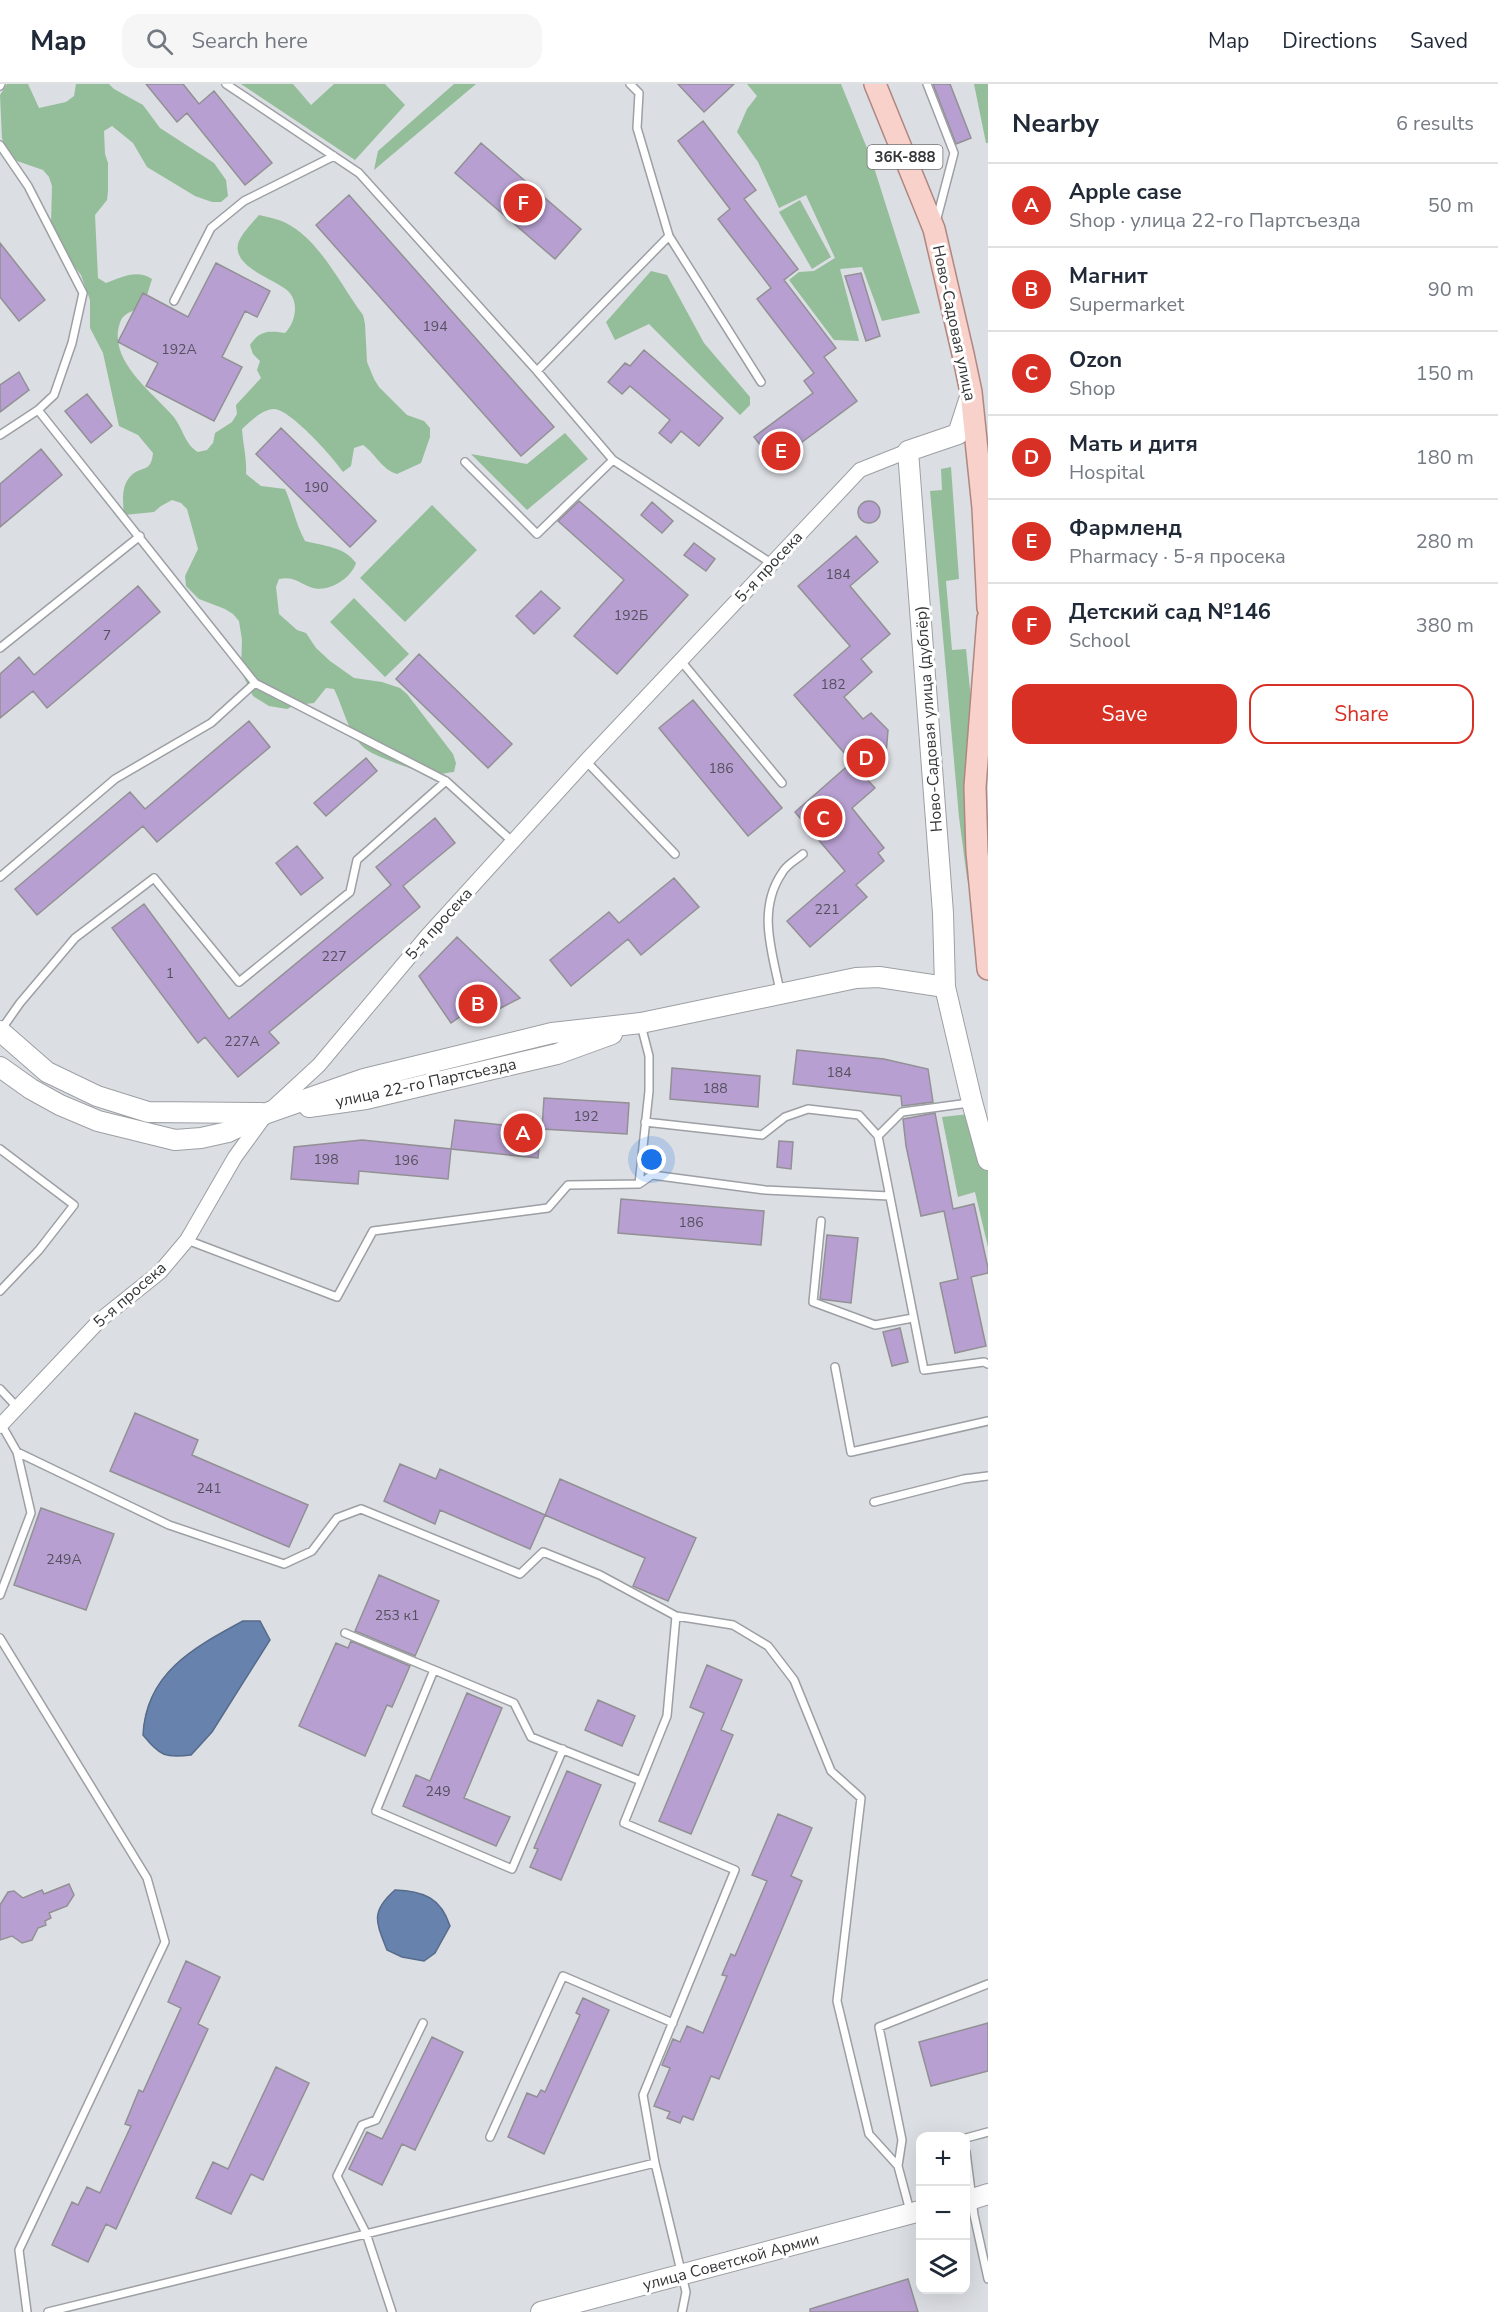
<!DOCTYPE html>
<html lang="en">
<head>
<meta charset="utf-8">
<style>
	:root { --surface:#fff; --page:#f6f6f7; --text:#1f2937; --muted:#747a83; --line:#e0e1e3; --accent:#d93025 }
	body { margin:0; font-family:"Nunito Sans",sans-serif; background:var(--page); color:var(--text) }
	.controls { position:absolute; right:18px; bottom:18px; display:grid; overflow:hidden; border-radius:12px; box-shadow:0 6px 24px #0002 }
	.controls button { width:54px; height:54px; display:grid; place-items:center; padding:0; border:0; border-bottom:2px solid var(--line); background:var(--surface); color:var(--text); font:30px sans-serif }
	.you { position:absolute; left:652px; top:1076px; width:21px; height:21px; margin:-15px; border:4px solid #fff; border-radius:50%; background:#1a73e8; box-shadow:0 0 0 9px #1a73e833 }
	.badge { display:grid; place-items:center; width:39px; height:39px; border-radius:50%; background:var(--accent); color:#fff; font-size:20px; font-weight:700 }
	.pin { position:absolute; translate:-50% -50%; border:3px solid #fff; box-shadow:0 2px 6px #0006 }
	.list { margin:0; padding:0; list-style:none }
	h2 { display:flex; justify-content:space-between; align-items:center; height:78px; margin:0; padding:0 24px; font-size:26px }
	h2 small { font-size:20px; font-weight:400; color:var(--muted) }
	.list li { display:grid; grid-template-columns:39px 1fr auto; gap:18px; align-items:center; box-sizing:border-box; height:84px; padding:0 24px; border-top:2px solid var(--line) }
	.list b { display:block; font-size:22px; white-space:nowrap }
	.list p { margin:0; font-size:20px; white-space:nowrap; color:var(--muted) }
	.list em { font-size:20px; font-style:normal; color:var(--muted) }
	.actions { display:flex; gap:12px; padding:18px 24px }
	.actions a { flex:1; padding:14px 0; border:2px solid var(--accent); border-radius:18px; text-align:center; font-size:21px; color:var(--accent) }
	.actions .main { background:var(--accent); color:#fff }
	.icon { flex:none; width:33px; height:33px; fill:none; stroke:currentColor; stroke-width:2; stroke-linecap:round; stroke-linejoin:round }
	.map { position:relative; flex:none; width:988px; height:2228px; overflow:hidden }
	header { display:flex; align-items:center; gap:36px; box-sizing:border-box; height:84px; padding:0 30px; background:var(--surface); border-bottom:2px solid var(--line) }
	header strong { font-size:28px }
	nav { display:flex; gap:33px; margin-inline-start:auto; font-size:21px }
	.search { width:420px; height:54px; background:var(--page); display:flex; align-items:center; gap:15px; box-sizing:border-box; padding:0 21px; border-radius:18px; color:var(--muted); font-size:22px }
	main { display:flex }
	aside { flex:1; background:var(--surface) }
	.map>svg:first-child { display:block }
	.green { fill:#94bd99 }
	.water { fill:#6682ad; stroke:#576b8a; stroke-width:1.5 }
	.building { fill:#b7a0d1; stroke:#929094; stroke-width:1.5 }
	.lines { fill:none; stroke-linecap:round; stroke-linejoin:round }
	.lane-casing { stroke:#9c9fa3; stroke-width:10 }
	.street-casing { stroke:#9c9fa3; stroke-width:16 }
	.secondary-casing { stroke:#9c9fa3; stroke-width:22 }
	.primary-casing { stroke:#b08780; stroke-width:24 }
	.lane { stroke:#fff; stroke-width:7 }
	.street { stroke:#fff; stroke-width:14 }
	.secondary { stroke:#fff; stroke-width:20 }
	.primary { stroke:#f7d1ca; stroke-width:21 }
	.labels { text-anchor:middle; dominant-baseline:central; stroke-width:6; stroke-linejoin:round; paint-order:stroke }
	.number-label { font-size:14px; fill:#55505e }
	.shield { fill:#fff; stroke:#717273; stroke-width:1.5 }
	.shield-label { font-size:15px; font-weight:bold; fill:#343537 }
	.street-label { font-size:16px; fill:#343537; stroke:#fff }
</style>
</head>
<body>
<header>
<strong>Map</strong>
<div class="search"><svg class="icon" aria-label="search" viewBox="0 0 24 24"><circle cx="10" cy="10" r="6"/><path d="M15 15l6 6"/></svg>Search here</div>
<nav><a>Map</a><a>Directions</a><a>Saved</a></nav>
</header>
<main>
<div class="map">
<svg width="988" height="2228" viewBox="0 0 988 2228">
	<rect width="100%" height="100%" fill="#dbdee3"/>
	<path class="green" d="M7 0H28L39 24 66 18 74 12 76 0H109L114 5 143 21 160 44 214 79 226 96 228 112 221 118H212L195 112 147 83 133 59 112 42 104 47 105 70 108 79V107L107 116 95 131 98 194 106 199C122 193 137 185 152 195L144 221C137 226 125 228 121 236 105 274 151 307 172 331 183 343 184 360 198 368L207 366 213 359 215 349 232 338 237 330 236 321 261 294 257 286 260 277 253 270 250 261C260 246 269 247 285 249 295 239 300 219 288 207 276 195 229 183 239 157 243 148 253 138 259 131 267 133 278 135 286 139 320 156 341 202 363 231L365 240 367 278 374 295 379 303 407 331 424 337 430 344V353L421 379 397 390C381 385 376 370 363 361L354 364 351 382 343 388C334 374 290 325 274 325 262 325 250 338 242 345 243 361 247 374 246 390L261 402 285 405C293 423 296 441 305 457 324 462 345 463 356 479 351 495 327 510 310 503 298 498 293 492 279 495L276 503 279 530 297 546 306 549 316 564 330 577 354 594 382 598 400 604 407 610 453 670 456 679 454 688C449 688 442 691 436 690 422 690 372 672 363 663 348 648 343 623 334 605L326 604 314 619 295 621 287 625 269 622 253 612 241 587 242 556 239 537 233 530 225 525 199 515 186 502 185 492 198 465 187 425 181 419 172 416 161 422 154 428 124 431C123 419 121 404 129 394 140 380 151 391 153 369L138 351 119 342 103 269 90 244V216L81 191 56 159 51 140 52 102 49 93 43 86 17 77 5 63 2 54 0 11Z
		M241 0H293L311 21 334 0H385L405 21 355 76Z
		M454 0H476L374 86 378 67Z
		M747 0H841L871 74 920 229 882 237 862 183 840 185 859 257 834 256 789 196 799 188 814 187 835 174 806 111 779 124 758 78 737 48 747 25 757 12Z
		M974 0H988V59H986Z
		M800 116 831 173 812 185 779 128Z
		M651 187 667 191 704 259 750 313V321L740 331 649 240 615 256 606 238Z
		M565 349 588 375 527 426 471 370 527 380Z
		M951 383 959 495 946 497 952 566 966 565 988 787 978 833 967 794 959 733 930 407 942 406 941 385Z
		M432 421 477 466 405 538 360 494Z
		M354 514 409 570 385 593 330 538Z
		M978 1029 988 1060V1163L975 1108 958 1113 942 1033Z"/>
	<path class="water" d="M243 1537H260L270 1556 212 1648 191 1671C165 1674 160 1672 143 1651 146 1589 193 1564 243 1537Z
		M395 1806C424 1807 441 1814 450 1842L435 1869 424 1877 402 1873 387 1866C376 1838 370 1828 395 1806Z"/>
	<path class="building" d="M146 0H183L199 20 214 7 272 79 245 101 187 29 177 38Z
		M678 0H734L704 28Z
		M933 0H950L971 54 956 60Z
		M703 37 756 106 744 115 798 185 784 196 836 264 824 273 857 317 774 379 754 353 813 309 804 297 814 289 757 215 771 204 718 135 730 125 678 57Z
		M481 59 581 145 555 175 455 89Z
		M349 111 554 343 521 372 316 141Z
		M0 159 45 216 19 237 0 213Z
		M216 179 270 207 257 233 245 227 222 273 242 283 214 337 146 302 158 279 118 258 143 209 188 233Z
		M861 189 880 252 866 257 845 192Z
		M644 266 723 334 699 362 681 347 671 359 659 349 670 336 630 302 622 310 608 298 625 279 630 282Z
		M19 288 29 306 0 328V301Z
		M87 310 112 342 91 359 65 327Z
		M281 344 376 437 350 463 256 370Z
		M41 365 62 391 0 443V400Z
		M858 428a11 11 0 1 1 22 0a11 11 0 1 1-22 0Z
		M579 417 688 511 617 590 574 552 624 496 558 437Z
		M652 418 673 437 662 449 641 431Z
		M856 452 878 478 850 502 890 550 861 575 872 588 844 613 863 635 871 629 888 646 886 670 862 690 875 704 852 724 884 764 878 769 884 777 856 801 867 813 810 863 787 837 845 787 795 728 852 678 794 611 850 562 798 502Z
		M694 459 715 475 706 487 684 471Z
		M138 502 160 528 47 624 33 607 0 634V590L19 573 34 591Z
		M541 507 560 524 534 550 516 532Z
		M419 570 512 660 488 684 396 595Z
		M693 616 782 724 748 752 659 644Z
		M249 637 270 663 157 758 143 742 37 831 15 805 130 708 145 725Z
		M366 674 377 687 326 732 314 719Z
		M435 734 455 759 403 802 420 823 269 948 279 959 238 993 205 953 198 959 112 844 144 820 229 935 391 801 376 783Z
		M297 762 323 794 301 811 276 779Z
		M674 794 699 823 641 871 628 855 571 902 550 876 609 828 619 839Z
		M457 853 520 914 495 927 488 921 475 931 471 925 451 939 419 892Z
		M797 966 884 975 928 985 933 1018 902 1022 901 1012 793 1000Z
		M672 984 760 992 758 1023 670 1015Z
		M544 1014 629 1019 627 1050 542 1045Z
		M935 1029 953 1125 974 1120 988 1184V1189L971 1193 986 1262 955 1269 940 1199 958 1195 944 1127 921 1132 906 1062 903 1035Z
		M455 1036 541 1045 538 1074 451 1065Z
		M362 1056 451 1065 448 1095 359 1087 358 1100 291 1095 294 1063Z
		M779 1057 793 1058 791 1085 777 1083Z
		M621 1115 764 1127 761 1161 618 1149Z
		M827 1151 858 1154 851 1219 820 1215Z
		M900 1244 908 1278 892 1282 883 1248Z
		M135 1329 198 1356 192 1371 308 1421 289 1463 110 1387Z
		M400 1380 436 1395 440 1385 545 1431 530 1465 440 1426 435 1440 384 1417Z
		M560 1395 696 1454 668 1517 633 1502 645 1474 545 1431Z
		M41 1424 114 1450 86 1526 14 1501Z
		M379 1491 439 1517 415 1572 355 1547Z
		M351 1557 410 1582 392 1623 387 1621 365 1672 299 1642 336 1559 348 1564Z
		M707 1581 742 1596 721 1646 733 1651 691 1750 659 1737 704 1629 690 1623Z
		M467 1609 502 1624 464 1714 510 1733 496 1762 403 1722 416 1691 430 1697Z
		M598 1616 635 1632 622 1662 585 1646Z
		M567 1687 601 1701 561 1796 530 1783 538 1765 534 1764Z
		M778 1730 812 1744 791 1792 802 1797 719 1995 711 1992 693 2036 683 2032 680 2039 667 2034 670 2028 654 2022 670 1984 662 1981 673 1955 680 1958 687 1942 703 1949 727 1892 722 1891 731 1870 735 1872 767 1797 752 1791Z
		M69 1800 74 1811 67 1822 49 1829 51 1834 45 1837 46 1841 38 1844 32 1856 22 1859 12 1852 0 1856V1821L8 1808 14 1807 23 1814 42 1806 44 1810Z
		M186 1877 220 1893 198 1940 208 1945 116 2145 106 2140 88 2178 52 2161 72 2118 78 2121 87 2103 100 2109 131 2042 125 2040 139 2006 143 2008 181 1924 168 1918Z
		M583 1914 609 1926 544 2070 508 2053 527 2009 537 2013 541 2006 545 2008 580 1931 576 1929Z
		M988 1939V1987L931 2002 919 1958Z
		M432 1953 463 1968 415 2066 402 2060 382 2101 349 2085 367 2048 382 2055Z
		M276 1983 309 1999 263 2096 251 2090 231 2130 196 2114 213 2078 228 2085Z
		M908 2195 918 2228H810V2225Z"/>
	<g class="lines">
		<defs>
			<path id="lane" d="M226 0 359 89 537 287 613 376 771 479
				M630 0 639 9 637 44 669 152
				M927 0 954 69 937 134
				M0 2 1 0
				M0 61 28 102 83 209 72 259 54 311 38 326 255 599 446 697 513 758
				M174 217 211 144 244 117 334 72
				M537 287 669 152 761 298
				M0 351 38 326
				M465 378 537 450 613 376
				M0 564 140 452
				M681 577 782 699
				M586 677 675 770
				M0 793 115 695 211 639 255 599
				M780 907C772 867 757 826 782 789 786 781 796 776 803 770
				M641 941 649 972V1007L639 1100 652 1091 765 1106 889 1112
				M1 946 20 919 75 854 154 794 239 898 350 808 357 776 446 697
				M645 1038 762 1051 785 1033 808 1025 859 1031 878 1052 924 1286 984 1278 988 1280
				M878 1052 902 1028 969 1019
				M0 1065 74 1121 39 1166 0 1207
				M821 1137 813 1218 875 1241 913 1234
				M187 1156 337 1213 373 1147 548 1124 568 1101 639 1100
				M835 1283 851 1368 988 1337
				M0 1305 17 1323
				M17 1368 169 1441 284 1480 312 1467 337 1434 361 1425 520 1490 543 1468 600 1491 676 1532 667 1632 624 1739 735 1786 643 2011 655 2079 686 2208 682 2228
				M874 1418 964 1395 988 1392
				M0 1511 31 1429 17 1368 1 1340
				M676 1532 733 1541 768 1562 794 1596 831 1687 861 1714 837 1917 869 2050 898 2082
				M345 1549 514 1619 531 1653 641 1697
				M0 1554 147 1794 165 1858 19 2166 27 2228
				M434 1586 376 1727 512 1785 563 1665
				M490 2053 563 1892 673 1939
				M966 2054 988 2048
				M966 2068 974 2131 988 2195
				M910 2127 898 2082 902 2056 879 1943 988 1900
				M48 2228 655 2079
				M392 2228 366 2149 337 2092 362 2041 376 2036 423 1939"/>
			<path id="street" d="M0 1342 100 1236 160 1188 187 1156 235 1073 267 1029 319 981 427 852 586 677 860 386 908 367"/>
			<path id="secondary" d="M971 310 958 350 908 367 943 829 945 903 972 1018 988 1076
				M0 947 47 988 97 1012 148 1028 262 1029
				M0 983 31 1005 60 1021 98 1037 175 1056 201 1054 228 1048 267 1029 364 995 552 949 641 939 856 894 879 893 945 903
				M309 1023 366 1015 557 970 612 950
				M966 2117 988 2110
				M541 2228 920 2127"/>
			<path id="primary" d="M875 0 934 145 963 270 971 308 983 424 988 524
				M988 534 975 703 977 768 988 885"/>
		</defs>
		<use href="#lane" class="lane-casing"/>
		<use href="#street" class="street-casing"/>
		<use href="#secondary" class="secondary-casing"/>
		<use href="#primary" class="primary-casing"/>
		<use href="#lane" class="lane"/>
		<use href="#street" class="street"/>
		<use href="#secondary" class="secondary"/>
		<use href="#primary" class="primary"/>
	</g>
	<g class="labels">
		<g class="number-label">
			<text x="435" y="242">194</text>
			<text x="179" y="265">192А</text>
			<text x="316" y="403">190</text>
			<text x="838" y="490">184</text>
			<text x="631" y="531">192Б</text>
			<text x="107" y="551">7</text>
			<text x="833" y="600">182</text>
			<text x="721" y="684">186</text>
			<text x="827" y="825">221</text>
			<text x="334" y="872">227</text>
			<text x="170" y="889">1</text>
			<text x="242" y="957">227А</text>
			<text x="839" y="988">184</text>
			<text x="715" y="1004">188</text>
			<text x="586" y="1032">192</text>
			<text x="326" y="1075">198</text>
			<text x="406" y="1076">196</text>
			<text x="691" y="1138">186</text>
			<text x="209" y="1404">241</text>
			<text x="64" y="1475">249А</text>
			<text x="397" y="1531">253 к1</text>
			<text x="438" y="1707">249</text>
		</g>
		<rect class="shield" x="867.5" y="61" width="75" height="24" rx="4.5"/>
		<g class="shield-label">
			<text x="905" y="73">36К-888</text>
		</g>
		<g class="street-label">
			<text transform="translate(954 239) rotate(78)">Ново-Садовая улица</text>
			<text transform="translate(769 483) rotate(-47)">5-я просека</text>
			<text transform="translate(929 635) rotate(-94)">Ново-Садовая улица (дублёр)</text>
			<text transform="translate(439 840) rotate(-48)">5-я просека</text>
			<text transform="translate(426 999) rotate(-12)">улица 22-го Партсъезда</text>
			<text transform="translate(130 1211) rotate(-41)">5-я просека</text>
			<text transform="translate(731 2178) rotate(-15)">улица Советской Армии</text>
		</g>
	</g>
</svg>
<div class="controls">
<button>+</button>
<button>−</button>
<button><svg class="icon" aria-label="layers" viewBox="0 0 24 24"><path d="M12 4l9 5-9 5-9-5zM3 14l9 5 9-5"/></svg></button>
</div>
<div class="you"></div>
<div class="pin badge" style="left:523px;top:1049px">A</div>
<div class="pin badge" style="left:478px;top:920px">B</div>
<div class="pin badge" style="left:823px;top:734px">C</div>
<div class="pin badge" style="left:866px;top:674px">D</div>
<div class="pin badge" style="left:781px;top:367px">E</div>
<div class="pin badge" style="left:523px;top:119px">F</div>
</div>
<aside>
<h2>Nearby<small>6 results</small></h2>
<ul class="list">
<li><span class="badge">A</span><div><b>Apple case</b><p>Shop · улица 22-го Партсъезда</p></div><em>50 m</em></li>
<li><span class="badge">B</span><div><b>Магнит</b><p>Supermarket</p></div><em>90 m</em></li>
<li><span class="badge">C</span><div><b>Ozon</b><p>Shop</p></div><em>150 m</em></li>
<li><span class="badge">D</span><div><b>Мать и дитя</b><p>Hospital</p></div><em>180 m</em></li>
<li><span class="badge">E</span><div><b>Фармленд</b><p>Pharmacy · 5-я просека</p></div><em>280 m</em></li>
<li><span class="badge">F</span><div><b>Детский сад №146</b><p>School</p></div><em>380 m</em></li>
</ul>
<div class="actions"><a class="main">Save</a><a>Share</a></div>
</aside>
</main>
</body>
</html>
